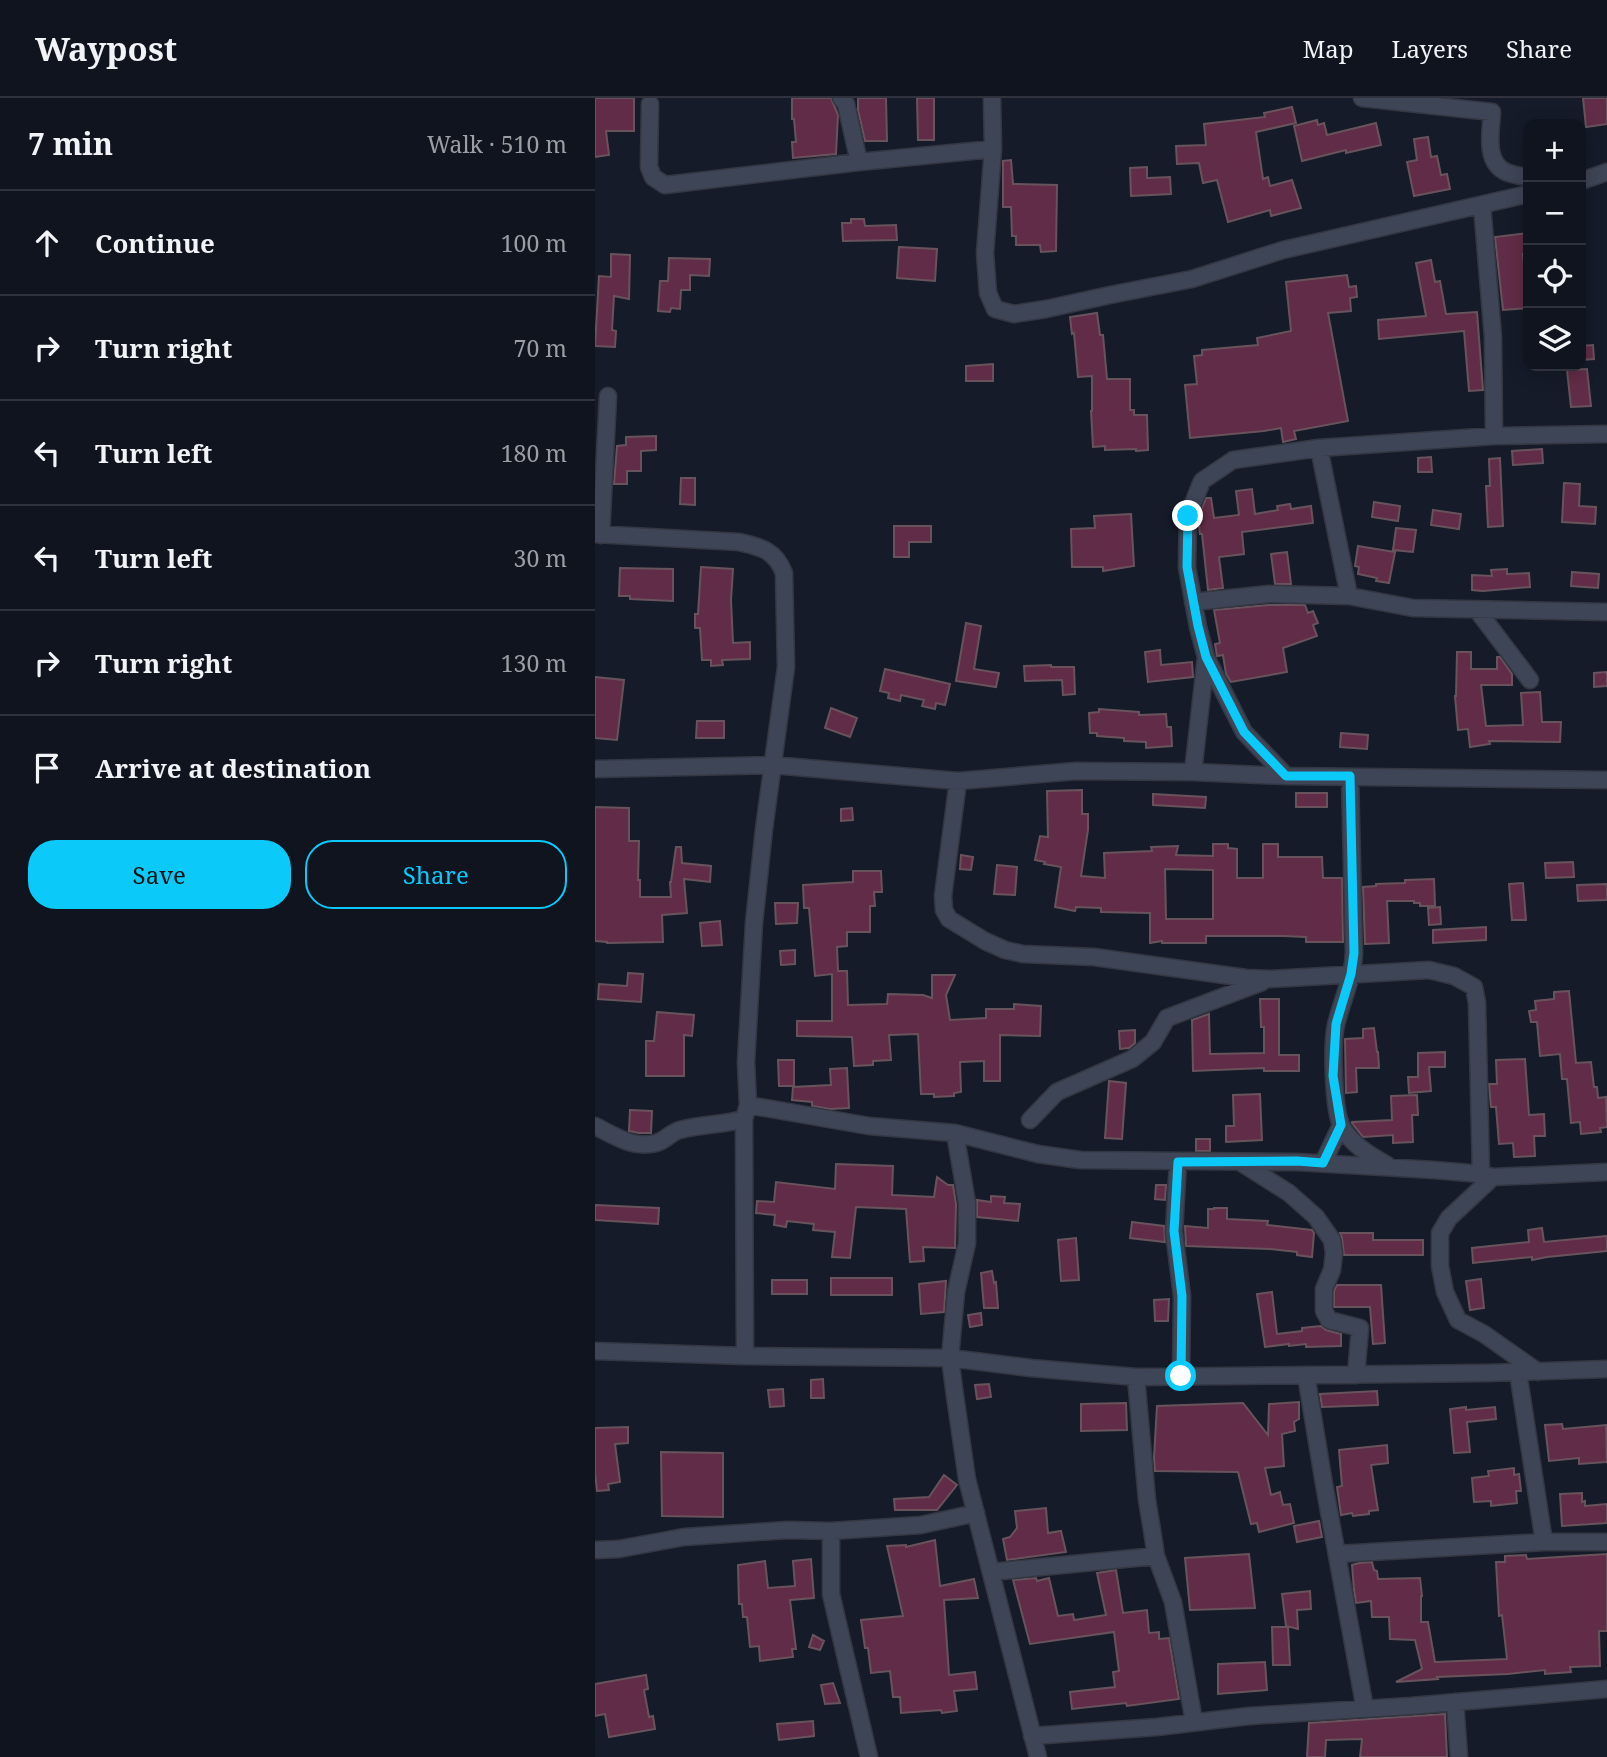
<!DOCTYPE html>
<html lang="en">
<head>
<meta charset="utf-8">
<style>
	:root { --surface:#10141f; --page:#1e212c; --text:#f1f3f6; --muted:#9c9ea4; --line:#30333d; --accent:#0bcafa }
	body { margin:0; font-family:"Noto Serif",serif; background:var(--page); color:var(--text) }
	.controls { position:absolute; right:21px; top:21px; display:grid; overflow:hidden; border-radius:14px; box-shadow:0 4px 18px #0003 }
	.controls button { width:63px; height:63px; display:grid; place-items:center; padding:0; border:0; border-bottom:2px solid var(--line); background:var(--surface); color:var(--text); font:35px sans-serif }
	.stop { position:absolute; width:21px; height:21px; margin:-16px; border:5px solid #0bcafa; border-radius:50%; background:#fff }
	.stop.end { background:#0bcafa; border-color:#fff; box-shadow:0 2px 7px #0008 }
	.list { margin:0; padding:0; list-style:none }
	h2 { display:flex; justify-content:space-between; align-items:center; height:91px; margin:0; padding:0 28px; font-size:30px }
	h2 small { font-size:23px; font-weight:400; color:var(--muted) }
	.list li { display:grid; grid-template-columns:46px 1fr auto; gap:21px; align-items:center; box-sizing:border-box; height:105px; padding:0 28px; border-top:2px solid var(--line) }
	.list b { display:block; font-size:26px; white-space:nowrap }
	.list em { font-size:23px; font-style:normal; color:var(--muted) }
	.actions { display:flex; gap:14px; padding:21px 28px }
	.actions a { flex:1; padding:16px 0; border:2px solid var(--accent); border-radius:28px; text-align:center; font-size:24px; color:var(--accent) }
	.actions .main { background:var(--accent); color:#111 }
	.icon { flex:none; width:38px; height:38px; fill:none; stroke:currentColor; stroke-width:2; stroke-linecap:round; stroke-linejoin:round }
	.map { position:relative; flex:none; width:1012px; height:1659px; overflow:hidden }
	header { display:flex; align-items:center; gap:42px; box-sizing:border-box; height:98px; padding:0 35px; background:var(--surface); border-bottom:2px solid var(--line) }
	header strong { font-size:33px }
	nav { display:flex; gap:38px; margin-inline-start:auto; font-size:24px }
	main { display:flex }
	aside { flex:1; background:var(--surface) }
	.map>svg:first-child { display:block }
	.building { fill:#612c47; stroke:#68535c; stroke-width:2; fill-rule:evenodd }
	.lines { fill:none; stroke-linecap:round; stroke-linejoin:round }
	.minor-casing { stroke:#343742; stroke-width:19 }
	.minor { stroke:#3e4556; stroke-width:16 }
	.route { stroke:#0bcafa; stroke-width:9 }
</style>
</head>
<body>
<header>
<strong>Waypost</strong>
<nav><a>Map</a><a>Layers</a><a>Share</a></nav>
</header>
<main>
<aside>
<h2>7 min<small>Walk · 510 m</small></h2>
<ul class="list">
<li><svg class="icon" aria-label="ahead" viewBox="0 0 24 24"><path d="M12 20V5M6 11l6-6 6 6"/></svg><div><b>Continue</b></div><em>100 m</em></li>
<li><svg class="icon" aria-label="right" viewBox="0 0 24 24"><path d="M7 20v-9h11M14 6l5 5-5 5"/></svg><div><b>Turn right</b></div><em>70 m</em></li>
<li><svg class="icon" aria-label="left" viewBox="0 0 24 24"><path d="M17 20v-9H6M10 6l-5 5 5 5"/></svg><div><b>Turn left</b></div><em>180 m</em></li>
<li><svg class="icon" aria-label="left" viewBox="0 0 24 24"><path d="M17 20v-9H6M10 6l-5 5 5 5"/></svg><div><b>Turn left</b></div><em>30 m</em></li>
<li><svg class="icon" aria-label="right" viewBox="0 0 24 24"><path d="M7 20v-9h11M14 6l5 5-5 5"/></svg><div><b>Turn right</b></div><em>130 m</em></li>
<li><svg class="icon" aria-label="arrive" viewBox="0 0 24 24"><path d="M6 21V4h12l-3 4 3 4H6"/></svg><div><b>Arrive at destination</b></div></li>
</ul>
<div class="actions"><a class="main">Save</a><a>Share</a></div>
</aside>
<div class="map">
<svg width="1012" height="1659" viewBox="0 0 1012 1659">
	<rect width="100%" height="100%" fill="#151b29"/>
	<path class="building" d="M0 0H39V33H11L14 57 0 59Z
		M197 0H236L243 17 241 56 198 60 197 44H201L199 21H197Z
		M263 0H291L292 43H270L263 12Z
		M322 0H339V42H323Z
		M988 0H1012V26L991 29Z
		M697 9 701 25 661 34 668 81 673 79 675 88 697 82 706 110 676 118 675 112 633 124 622 82 608 85 604 65 582 66 581 48 611 47 609 26 670 19 669 15Z
		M722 22 723 27 729 25 732 37 781 25 786 47 751 55V52L707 63 699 28Z
		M833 39 836 59 842 58 846 77 852 76 855 91 819 98 812 64 822 62 819 41Z
		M416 62 418 86 462 87 461 153 446 154 445 147H421V138H417L416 109H408V63Z
		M552 69V80L575 79 576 96 536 98 535 70Z
		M256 121H269L270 128 301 127 302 142 248 143 247 125H256Z
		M933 135V156H928L933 210 908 212 900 139Z
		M304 149 342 151 340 183 302 180Z
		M16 156 35 157 34 201 19 198 17 232 21 233 20 249 0 248 4 178 16 179Z
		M74 160 115 161 114 178 95 177V192H86L85 211 76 210 75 214 63 213 65 183H73Z
		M836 162 840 184 845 183 851 216 882 214 888 292 874 293 869 233 784 241 783 222 831 218 821 165Z
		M752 177 754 189 761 188 762 199 755 200 756 213 733 215 753 323 699 333 701 341 688 344 686 330 669 333 595 340 590 287 602 286 599 258 607 257V252L663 247 662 240 696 233 691 184Z
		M502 215 505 237H508L512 281H535V312H539V317H552L553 352 541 353V351L510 352V348L498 349 496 313H497V278L483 279 479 235 477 236 475 219Z
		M998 247 999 261 986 262V248Z
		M398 266V283H371V268Z
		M992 271 996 308 976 309 972 272Z
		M61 338V352L46 353V373H32V386H19L22 348 31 347V339Z
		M947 351 948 365 918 367 917 353Z
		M836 359 837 374H823V360Z
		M905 360 908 428 893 429 891 388H895L894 361Z
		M86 380H100V407L85 406Z
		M969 385 985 386 984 408 1001 409 1000 426 967 424Z
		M657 391 660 416 683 412 682 408 695 406 696 411 716 408 718 425 647 434 649 456 624 459 628 490 613 492 607 436H605L603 420 611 400H616L619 420 644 417 641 393Z
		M779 404 805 408 803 423 777 419Z
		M838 412 866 416 864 431 836 427Z
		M536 416 539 468 508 473V469H477L476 431 500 430 499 418Z
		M299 428H336V444H314V459H299Z
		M801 430 821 432 818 454 798 452Z
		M763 448 800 454 794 485 781 483 782 480 763 476 764 469 760 468Z
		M692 454 696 486H680L676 456Z
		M106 469 138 471 136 502 138 545 155 544V561L127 562 128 567 116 568V562H107L105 530H100V516H103Z
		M25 470 78 471V503L35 501V498H24Z
		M912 471V476L934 475 935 489 888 493 877 492V477L897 478 896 472Z
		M977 474 1004 476 1003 490 976 488Z
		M674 507H710L713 515 718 513 723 525 718 527 722 538 688 550 692 574 636 584 631 576 628 557 622 558 620 546 625 545 619 512Z
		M371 525 386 528 379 571 404 575 401 589 361 583Z
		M565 552 566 567 597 564 598 579 553 584 550 554Z
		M862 554H876V571H902V559H905L917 576V587H886L891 628 928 627 926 595 945 594 947 624H966L965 644 894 643 895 646 875 649 873 631 863 632 860 598H861Z
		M456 567V569H479L480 596 468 597 467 582 430 583 429 568Z
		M290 571 355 586 350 607 341 605 340 611 327 608 329 602 306 597 305 603 293 600 294 595 285 593Z
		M1012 574V588L999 589V575Z
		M0 579 29 582 22 642 0 640Z
		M236 610 262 620 255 639 230 630Z
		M504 611 544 614V617L571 616 572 629H576L577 648 551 650V644L529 643V640L502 638V635H495L494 615 504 614Z
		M102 623H129V640H101Z
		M746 635 773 637 772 651 745 649Z
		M487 692V716H493V732L486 778 510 780 509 755 557 753 556 749 583 748 581 757 618 758V746H633V750L642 751V780H668V746H683V759H727L728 780H747L748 844H711V839L688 838H611V845H567V843L555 845V815L506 814V810L481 809 480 813 460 809 466 769 449 766 450 764 440 762 445 738 453 739 452 693ZM570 771 618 772V821H571Z
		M701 695H732V709H701Z
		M558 696 611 699 610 710 558 707Z
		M0 709 34 710V743H44L43 782H45V799H76L75 784H76L81 749H86L87 765 116 768 115 784 89 781 92 815 67 817 68 844 12 845V844L0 843Z
		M257 710 258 722 246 723V711Z
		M366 757 378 759 376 772 365 771Z
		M978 764 979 779 951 780 950 765Z
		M402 767 422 769 420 797 399 796Z
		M258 773H286L287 794H279L280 808H275V834H252V848L242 849 243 873H252L253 907 292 906 293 896 328 897 337 900V877H360L351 897 355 922 391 920V911H419V906L446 908 445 938 405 937V983H389V963L365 964 366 994 359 995V998L339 999V996H326L323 936 294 937 296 962 278 963V967L259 968 257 939 202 938V923H237V876L220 878 214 810H209L208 787 258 784Z
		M839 781 840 808H825V805H819V803H792L794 845 770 846 768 789 781 788V786L810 785V782Z
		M928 785 931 822H917L914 786Z
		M1012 786V802L983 803 982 787Z
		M180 805H203L202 825 181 826Z
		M845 809 846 826 834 827 833 810Z
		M125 823 127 847 107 848 105 825Z
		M891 829V842L838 845V832Z
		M200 852V866L186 867 185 853Z
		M33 875 48 876 46 904 3 901 4 886 32 888Z
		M974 893 981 965 996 964 999 989H1002L1003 1000 1011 999 1012 1029 1005 1030 1006 1034 986 1036 985 1024 976 1025 972 981H967L965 956 945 958 942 924H936L934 913 941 912 940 903 959 901V894Z
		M665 901H684V957H704V973H669V970L598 973 597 922 611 917 614 916 615 956 669 955V929H666Z
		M62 914 99 917 97 938 89 937V978H51V943H59Z
		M779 930 782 954H783L784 970H761L762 994 751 995 750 941 768 940V931Z
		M540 932V945L534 950 525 951 524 933Z
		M850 954V969H834L836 993 814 995 813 979H823V955Z
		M930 961 934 1017 949 1016 950 1038H939L940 1058 919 1059 918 1045 904 1046 901 1009H896L894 986H902L901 962Z
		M183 962H199V988H184Z
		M252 970 254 1010 235 1011 217 1008V1004L197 1002 198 989 236 987 235 971Z
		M514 983 531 985 527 1041 510 1040Z
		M665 996 667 1042 631 1044V1028H639L638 997Z
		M822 997 823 1017H817L818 1044 798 1045V1037L768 1039 757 1025V1024L797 1022 796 998Z
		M35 1012 57 1013 56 1035H44L34 1033Z
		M601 1041H615V1053H601Z
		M241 1066 298 1068 297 1097 339 1099 342 1079 353 1087H358L361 1106 360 1150 328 1149 329 1163 315 1164 311 1111 261 1109 255 1160 237 1159 240 1134 218 1132 219 1126 192 1123 191 1129 179 1127 180 1117 161 1115 162 1103 179 1104 181 1084 240 1091Z
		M561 1087H571L570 1102 560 1101Z
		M396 1098 410 1099 409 1105 425 1106 423 1123 382 1119V1102L396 1104Z
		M0 1107 64 1110 63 1126 0 1122Z
		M619 1110H632V1121L673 1123 672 1127 717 1132 719 1135 717 1159 702 1157V1154L675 1151 591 1148 590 1128 613 1130V1111H619Z
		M537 1124 569 1128 570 1144 535 1140Z
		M947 1130 949 1144 1012 1138V1153L952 1159 937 1162V1159L878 1165 877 1150 934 1144 933 1132Z
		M745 1135H778V1142H828V1157H749L747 1140Z
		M481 1140 484 1182 466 1183 463 1142Z
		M397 1173 399 1185 401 1184 403 1210H389L386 1175Z
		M236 1180H297V1197H236Z
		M886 1181 889 1210 875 1212 871 1183Z
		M177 1182H212V1196H177Z
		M351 1183 349 1214 326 1216 324 1186Z
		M742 1187H786L790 1245 778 1246 775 1209H739V1193Z
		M677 1194 682 1236 707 1233V1230L726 1228 731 1232 746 1236V1248L711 1249V1246L694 1248V1246L670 1249 662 1196Z
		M574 1201 573 1223H560L559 1202Z
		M386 1215 387 1227 375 1229 373 1217Z
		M228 1281 229 1300H216V1282Z
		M394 1286 396 1299 382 1301 380 1287Z
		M188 1291 189 1308 175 1309 173 1292Z
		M782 1293 783 1307 727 1309 725 1296Z
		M704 1304V1321L699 1324 700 1333 687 1336 689 1368 670 1370 676 1397 685 1394 688 1407 695 1406 699 1425 664 1434 662 1425 656 1426 643 1374 560 1373 559 1359 562 1308 648 1305 673 1337 674 1306Z
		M531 1305 532 1332 486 1333V1306Z
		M871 1309V1312L900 1309 901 1321 872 1324 875 1354 859 1355 855 1311Z
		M967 1326 968 1331 1011 1327 1012 1364 984 1366V1360L954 1363 950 1327Z
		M33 1329V1345L20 1346 25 1384 13 1386 14 1392 2 1393 0 1374V1330Z
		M792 1347 793 1365 776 1367 783 1412 774 1413V1416L758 1418 757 1415 746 1417 742 1389 747 1388 744 1352Z
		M66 1354 128 1355V1419L67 1418Z
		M919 1370V1377L924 1376 926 1393H921L922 1405 896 1408V1403L879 1404 877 1380 894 1378 893 1373Z
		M349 1377 362 1387 342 1412H300L299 1401 334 1399Z
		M987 1395V1404L990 1403V1408L1012 1406V1425L967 1428 965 1396Z
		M451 1410 453 1435 466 1433 471 1454 412 1462 408 1441 415 1439 422 1430 420 1413Z
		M724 1423 727 1439 702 1444 699 1428Z
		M340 1442 345 1488 379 1481 383 1500 349 1502 354 1577 380 1574 382 1591 359 1593 362 1613 347 1615 346 1612 306 1615 305 1599H298L295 1573 276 1575 273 1550H270L266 1522 308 1518 292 1448 311 1447V1449Z
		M654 1456 660 1510 595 1512 590 1460Z
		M1012 1456V1533H1004L1005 1568 975 1569 976 1574 950 1576V1572L913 1576 842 1579 843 1581 801 1584 827 1571 820 1542 795 1541 794 1519H777L776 1503 761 1505 759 1492 757 1467 764 1465 777 1464 779 1472 782 1473 783 1481 825 1480 827 1498H826V1524H833L840 1564 912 1561 907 1517 904 1518 901 1464H910V1458L931 1457 932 1461Z
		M216 1461 219 1500 195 1502 201 1551H197L198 1559 165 1563 164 1548 155 1549 152 1519H148L147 1506H144L143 1467 170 1463 173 1490 200 1488 198 1463Z
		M521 1472 528 1515 552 1512 554 1535 564 1534V1541L574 1540 584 1601 532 1608 531 1605 477 1611 475 1594 520 1589 518 1574 524 1573 519 1534 435 1546 418 1482 441 1480 442 1483 454 1480 463 1518 478 1516 479 1522 511 1517 502 1475Z
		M715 1493 716 1511 702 1512 703 1531 691 1528 687 1496Z
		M677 1529H693L695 1567H678Z
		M218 1537 229 1543 225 1552 214 1549Z
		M670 1564 672 1592 623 1596V1566Z
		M51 1577 53 1591 49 1592 54 1619 58 1618 60 1631 14 1639 10 1616 0 1618V1586Z
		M238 1585 245 1605 230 1606 226 1587Z
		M850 1616 852 1659H765L767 1641 731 1642 730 1659H712L714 1625Z
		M218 1623 219 1638 184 1642 182 1626Z"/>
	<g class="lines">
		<defs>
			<path id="minor" d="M246 0 251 6 264 64
				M397 0 398 51 390 155 393 195 400 211 419 216 451 211 515 197 597 181 688 152 933 96
				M767 0 897 14C896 33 889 64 911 74 918 77 926 78 933 79
				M55 6 54 69 58 79 70 87 264 64 398 51
				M986 83 1012 74
				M887 107 898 239 899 338
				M724 350 754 498 818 510 1012 514
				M0 436 144 444C166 449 180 452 189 475L191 569 169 731 159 825 151 964 153 1007 149 1021 150 1258
				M6 437 13 298
				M598 504 674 496 754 498
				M882 512 935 582
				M0 671 177 667 363 683 481 673 598 674 691 678 1012 682
				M598 674 611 559
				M691 678 649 634 611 559 603 529 592 469 593 418 607 383 638 362 724 350 899 338 1012 336
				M755 679 759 855C758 879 748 900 742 923 736 942 738 1012 747 1029 757 1047 775 1057 792 1067
				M363 683 348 798 349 812 354 821 390 843 410 852 428 856 499 859 651 880 676 881 834 872 859 878 879 889 882 905 886 1076
				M153 1007 274 1028 360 1035 443 1056 485 1062 702 1064 839 1072 886 1076 898 1079 1012 1074
				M435 1022 462 994 537 961 558 944 572 920 667 884
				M0 1028C20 1038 38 1051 61 1045 70 1043 76 1034 85 1032 106 1026 128 1027 149 1021
				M360 1035 372 1105V1145L361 1194 355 1260 360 1298 372 1381 443 1659
				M583 1064 579 1134 587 1198 586 1278
				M645 1064 694 1095 721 1119 737 1142 739 1155 737 1172 729 1191V1213L734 1222 765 1230 761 1277
				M728 1065 746 1027
				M898 1079 854 1120 845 1135V1168L850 1194 863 1222 889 1236 943 1274
				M0 1253 150 1258 355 1260 436 1270 541 1279 891 1275 1012 1271
				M923 1274 949 1444H1012
				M711 1277 729 1386 770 1611
				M541 1279 552 1402 557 1432 561 1458 578 1504 599 1624
				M236 1433V1496L274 1659
				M0 1452 24 1451 89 1439 192 1432 236 1433 326 1427 381 1415
				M742 1456 949 1444
				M396 1474 561 1458
				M860 1604 864 1659
				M437 1638 562 1629 654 1618 816 1608 1012 1591"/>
		</defs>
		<use href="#minor" class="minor-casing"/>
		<use href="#minor" class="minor"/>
	</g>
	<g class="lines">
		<path class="route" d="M586 1278 587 1198 579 1133 583 1064 702 1063 728 1065 746 1027 738 978 741 926 756 876 759 855 755 678H691L649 634 611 559 603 528 592 469 593 418"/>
	</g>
</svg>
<div class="controls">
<button>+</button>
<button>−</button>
<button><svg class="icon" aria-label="locate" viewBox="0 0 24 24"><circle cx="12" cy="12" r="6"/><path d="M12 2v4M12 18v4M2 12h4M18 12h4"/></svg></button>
<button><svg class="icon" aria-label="layers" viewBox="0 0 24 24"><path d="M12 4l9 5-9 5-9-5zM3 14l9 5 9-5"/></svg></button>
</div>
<div class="stop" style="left:586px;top:1278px"></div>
<div class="stop end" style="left:593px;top:418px"></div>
</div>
</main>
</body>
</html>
